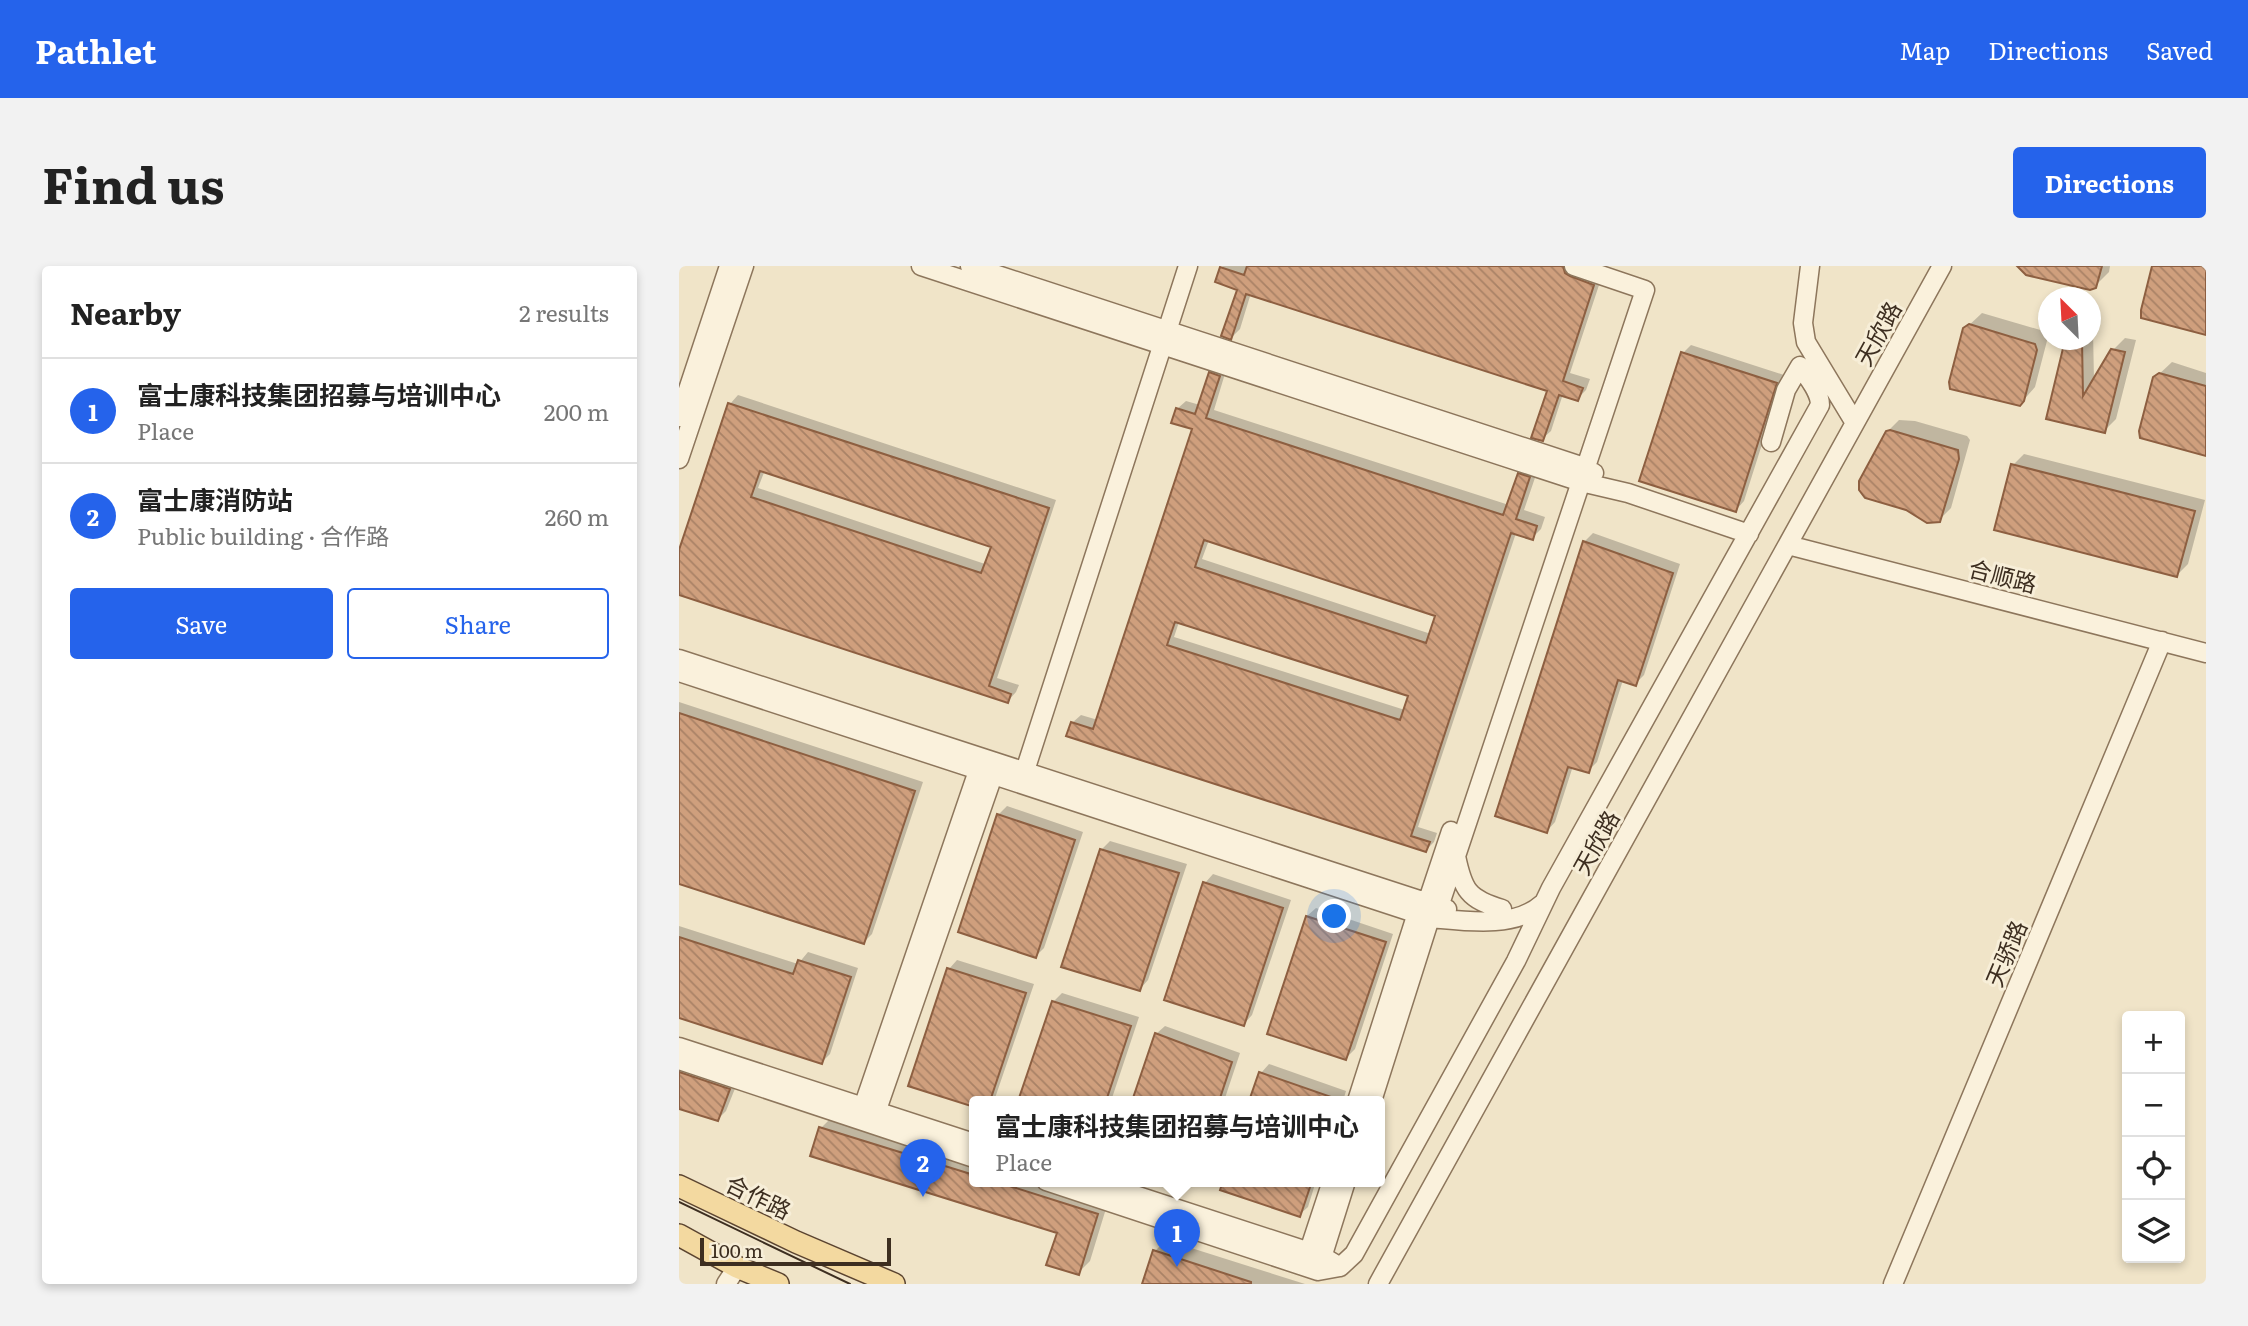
<!DOCTYPE html>
<html lang="en">
<head>
<meta charset="utf-8">
<style>
	:root { --surface:#fff; --page:#f2f2f2; --text:#222; --muted:#767676; --line:#e0e0e0; --accent:#2563eb }
	body { margin:0; font-family:Literata,"Noto Sans SC",serif; background:var(--page); color:var(--text) }
	.controls { position:absolute; right:21px; bottom:21px; display:grid; overflow:hidden; border-radius:7px; box-shadow:0 4px 10px #0003 }
	.controls button { width:63px; height:63px; display:grid; place-items:center; padding:0; border:0; border-bottom:2px solid var(--line); background:var(--surface); color:var(--text); font:35px sans-serif }
	.compass { position:absolute; left:1359px; top:21px; width:63px; height:63px; border-radius:50%; background:var(--surface); box-shadow:0 4px 10px #0003; rotate:336deg }
	.scale { position:absolute; left:21px; bottom:18px; width:191px; box-sizing:border-box; padding-left:7px; border:4px solid #3d2e20; border-top:0; font-size:19px; line-height:24px; white-space:nowrap; color:#3d2e20; -webkit-text-stroke:5px #f7eed8; paint-order:stroke }
	.you { position:absolute; left:656px; top:651px; width:24px; height:24px; margin:-18px; border:5px solid #fff; border-radius:50%; background:#1a73e8; box-shadow:0 0 0 10px #1a73e833 }
	.badge { display:grid; place-items:center; width:46px; height:46px; border-radius:50%; background:var(--accent); color:#fff; font-size:23px; font-weight:700 }
	.pin { position:absolute; translate:-50% -58px; filter:drop-shadow(0 2px 4px #0008) }
	.pin::after { content:''; position:absolute; top:37px; width:24px; height:21px; background:inherit; clip-path:polygon(0 0,100% 0,50% 100%) }
	.popup { position:absolute; left:290px; top:830px; width:416px; height:91px; box-sizing:border-box; display:grid; place-content:center; border-radius:7px; background:var(--surface); filter:drop-shadow(0 2px 5px #0005); font-size:23px; white-space:nowrap; color:var(--muted) }
	.popup b { font-size:26px; color:var(--text) }
	.popup::after { content:''; position:absolute; left:50%; top:100%; margin-left:-14px; border:14px solid transparent; border-top-color:var(--surface) }
	.list { margin:0; padding:0; list-style:none }
	h2 { display:flex; justify-content:space-between; align-items:center; height:91px; margin:0; padding:0 28px; font-size:30px }
	h2 small { font-size:23px; font-weight:400; color:var(--muted) }
	.list li { display:grid; grid-template-columns:46px 1fr auto; gap:21px; align-items:center; box-sizing:border-box; height:105px; padding:0 28px; border-top:2px solid var(--line) }
	.list b { display:block; font-size:26px; white-space:nowrap }
	.list p { margin:0; font-size:23px; white-space:nowrap; color:var(--muted) }
	.list em { font-size:23px; font-style:normal; color:var(--muted) }
	.actions { display:flex; gap:14px; padding:21px 28px }
	.actions a { flex:1; padding:16px 0; border:2px solid var(--accent); border-radius:7px; text-align:center; font-size:24px; color:var(--accent) }
	.actions .main { background:var(--accent); color:#fff }
	.icon { flex:none; width:38px; height:38px; fill:none; stroke:currentColor; stroke-width:2; stroke-linecap:round; stroke-linejoin:round }
	.map { position:relative; flex:none; width:1527px; height:1018px; overflow:hidden; border-radius:7px }
	header { display:flex; align-items:center; gap:42px; box-sizing:border-box; height:98px; padding:0 35px; background:var(--accent); color:#fff }
	header strong { font-size:33px }
	nav { display:flex; gap:38px; margin-inline-start:auto; font-size:24px }
	.intro { display:flex; align-items:center; justify-content:space-between; box-sizing:border-box; height:168px; padding:0 42px }
	h1 { margin:0; font-size:49px }
	.button { padding:18px 32px; border-radius:7px; background:var(--accent); color:#fff; font-size:24px; font-weight:700 }
	main { display:flex; gap:42px; padding:0 42px }
	aside { flex:1; background:var(--surface); border-radius:7px; box-shadow:0 4px 10px #0003 }
	.map>svg:first-child { display:block }
	.shadow { fill:#0003; fill-rule:evenodd }
	.building { fill:url(#building-back-hatch); stroke:#8d5f41; stroke-width:2; fill-rule:evenodd }
	.lines { fill:none; stroke-linecap:round; stroke-linejoin:round }
	.minor-casing { stroke:#8d765c; stroke-width:21 }
	.major-casing { stroke:#5b4430; stroke-width:24 }
	.minor { stroke:#faf1dc; stroke-width:18 }
	.major { stroke:#f3d9a0; stroke-width:21 }
	.tram { stroke:#3d2e20; stroke-width:2 }
	.labels { text-anchor:middle; dominant-baseline:central; stroke-width:6; stroke-linejoin:round; paint-order:stroke }
	.street-label { font-size:23px; fill:#3d2e20; stroke:#f7eed8 }
</style>
</head>
<body>
<header>
<strong>Pathlet</strong>
<nav><a>Map</a><a>Directions</a><a>Saved</a></nav>
</header>
<div class="intro"><h1>Find us</h1><a class="button">Directions</a></div>
<main>
<aside>
<h2>Nearby<small>2 results</small></h2>
<ul class="list">
<li><span class="badge">1</span><div><b>富士康科技集团招募与培训中心</b><p>Place</p></div><em>200 m</em></li>
<li><span class="badge">2</span><div><b>富士康消防站</b><p>Public building · 合作路</p></div><em>260 m</em></li>
</ul>
<div class="actions"><a class="main">Save</a><a>Share</a></div>
</aside>
<div class="map">
<svg width="1527" height="1018" viewBox="0 0 1527 1018">
	<defs>
		<pattern id="building-back-hatch" width="6" height="6" patternUnits="userSpaceOnUse" patternTransform="scale(1.75)"><rect width="6" height="6" fill="#cf9f7d"/><path d="M-1 5l2 2M0 0l6 6M5-1l2 2" fill="none" stroke="#a98266"/></pattern>
	</defs>
	<rect width="100%" height="100%" fill="#f0e4c8"/>
	<path class="shadow" d="M544 0H896L923 10 891 107 911 113 907 124 898 133 884 128 872 165 863 173 870 124 572 27 561 63 552 72 560 23 542 2Z
		M1346 0H1431L1430 6 1414 22Z
		M1303 47 1368 66 1369 71 1356 121 1341 138 1286 63Z
		M1412 64H1414L1415 115 1434 84 1446 72 1457 74 1437 153 1425 165 1369 151 1388 74H1412Z
		M1012 79 1105 109 1065 235 1057 244 1004 87Z
		M1493 96 1527 107V186L1463 171 1476 112Z
		M540 99 548 101 535 144 830 239 841 208 849 200 859 203 845 244 866 251 862 263 853 272 837 267 739 561 758 567 755 576 747 584 393 457 402 449 419 454 515 162 498 143 507 135 521 139 532 107ZM530 274 758 348 752 368 523 293ZM500 356 731 429 726 444 495 371Z
		M59 129 377 234 318 412 340 419 337 426 329 435 0 327V290L51 138ZM86 204 315 280 306 298 79 222Z
		M1220 154 1236 155 1288 170 1291 174 1272 242 1260 254 1227 243 1208 166Z
		M1345 188 1526 234 1509 298 1498 309 1334 199Z
		M914 267 1001 298 965 409 956 418 944 414 918 496 909 505 894 500 876 556 868 565 905 276Z
		M0 436 244 516 193 668 185 676 0 616Z
		M328 540 404 566 365 682 357 690 319 549Z
		M431 575 508 598 469 714 461 723 422 584Z
		M534 608 612 634 573 749 565 758 526 617Z
		M637 642 714 668 676 783 667 792 628 650Z
		M0 660 119 698 129 686 179 702 151 788 143 796 0 750Z
		M278 694 355 718 315 835H295L270 703Z
		M383 727 460 751 432 835H341L374 736Z
		M486 760 561 787 545 835H455L477 768Z
		M0 792 59 815 47 845 39 853 0 841Z
		M590 798 667 825 664 835H572L582 807Z
		M154 850 295 894V915H363L429 936 411 995 399 1007 380 965 142 862Z
		M545 915H637L629 941 620 949Z
		M487 974 626 1018H465L476 985Z"/>
	<path class="building" d="M568 0H884L886 7 891 10 915 19 884 115 904 122 899 135 880 129 864 175 852 172 868 125 567 28 552 74 542 70 558 24 536 16 541 1 565 9Z
		M1338 0H1423L1417 22 1411 24 1347 9Z
		M1473 0H1527V69L1462 52V44Z
		M1290 58 1356 78 1358 84 1345 135 1341 140 1271 123 1270 116 1284 62Z
		M1386 74 1403 75 1404 130 1432 83 1446 86 1426 167 1367 153Z
		M1002 86 1098 117 1057 246 960 215Z
		M530 106 541 110 527 152 824 249 839 207 851 211 837 253 858 260 854 274 832 267 732 570 751 576 747 586 387 470 392 456 414 463 513 163 492 157 497 142 516 148ZM525 274 756 350 747 377 516 301ZM496 356 729 430 721 454 488 379Z
		M1480 107 1527 120V190L1461 172 1460 165 1474 111Z
		M49 137 370 242 310 420 332 428 329 437 0 329V284ZM81 205 312 281 302 307 72 231Z
		M1211 164 1279 184 1280 193 1261 256 1248 257 1227 244 1186 232 1180 224V215L1207 165Z
		M1332 198 1516 245 1498 311 1315 264Z
		M904 275 994 307 957 420 939 414 910 507 889 501 868 567 816 550Z
		M0 447 236 525 185 678 0 618Z
		M318 548 396 574 357 692 279 666Z
		M421 583 500 607 461 725 382 701Z
		M524 616 604 642 565 760 485 734Z
		M627 650 707 676 667 794 588 768Z
		M0 671 114 708 119 694 172 711 143 798 0 752Z
		M268 702 347 727 311 835H295V841L229 820Z
		M373 735 452 760 427 835H339Z
		M476 767 553 796 540 835H453Z
		M0 806 51 823 39 855 0 843Z
		M580 806 658 833 657 835H570Z
		M140 861 295 909V915H315L419 948 400 1009 367 999 378 967 131 890Z
		M544 915H633L621 951 541 924Z
		M474 984 572 1016V1018H463Z"/>
	<g class="lines">
		<defs>
			<path id="minor" d="M242 0 902 216 949 227 1070 268
				M291 0 896 198 915 207
				M1131 0 1124 57 1127 76 1176 157
				M0 151 50 0
				M0 193 65 0
				M1109 279 1527 387
				M0 393 768 643
				M0 406 751 652C786 655 835 663 863 638
				M343 514 509 0
				M777 590C784 624 789 633 823 643
				M0 781 295 877
				M0 794 295 892
				M678 835 738 647 748 637 772 565
				M693 835 751 652 760 641 966 24 895 0
				M180 853 302 496
				M193 858 318 498
				M367 915 639 1005 661 1001 675 988 837 695 872 622 1141 139C1141 125 1128 111 1121 100L1107 124 1092 176
				M413 915 643 990 661 1001
				M626 997 653 915
				M640 1001 667 915
				M47 1018 58 1001
				M699 1018 1263 0
				M1214 1018 1483 375"/>
			<path id="major" d="M0 920 117 976 215 1018
				M0 969 58 1001 99 1018"/>
		</defs>
		<use href="#minor" class="minor-casing"/>
		<use href="#major" class="major-casing"/>
		<use href="#minor" class="minor"/>
		<use href="#major" class="major"/>
		<path class="tram" d="M0 936 171 1018"/>
	</g>
	<g class="labels">
		<g class="street-label">
			<text transform="translate(1198 67) rotate(-61)">天欣路</text>
			<text transform="translate(1324 309) rotate(14)">合顺路</text>
			<text transform="translate(916 576) rotate(-61)">天欣路</text>
			<text transform="translate(1326 687) rotate(-67)">天骄路</text>
			<text transform="translate(80 930) rotate(26)">合作路</text>
		</g>
	</g>
</svg>
<div class="controls">
<button>+</button>
<button>−</button>
<button><svg class="icon" aria-label="locate" viewBox="0 0 24 24"><circle cx="12" cy="12" r="6"/><path d="M12 2v4M12 18v4M2 12h4M18 12h4"/></svg></button>
<button><svg class="icon" aria-label="layers" viewBox="0 0 24 24"><path d="M12 4l9 5-9 5-9-5zM3 14l9 5 9-5"/></svg></button>
</div>
<svg class="compass" viewBox="-18 -18 36 36"><path d="M0-13l5 13h-10z" fill="#e53935"/><path d="M0 13l5-13h-10z" fill="#767676"/></svg>
<div class="scale">100 m</div>
<div class="you"></div>
<div class="pin badge" style="left:498px;top:1001px">1</div>
<div class="popup"><b>富士康科技集团招募与培训中心</b>Place</div>
<div class="pin badge" style="left:244px;top:931px">2</div>
</div>
</main>
</body>
</html>
